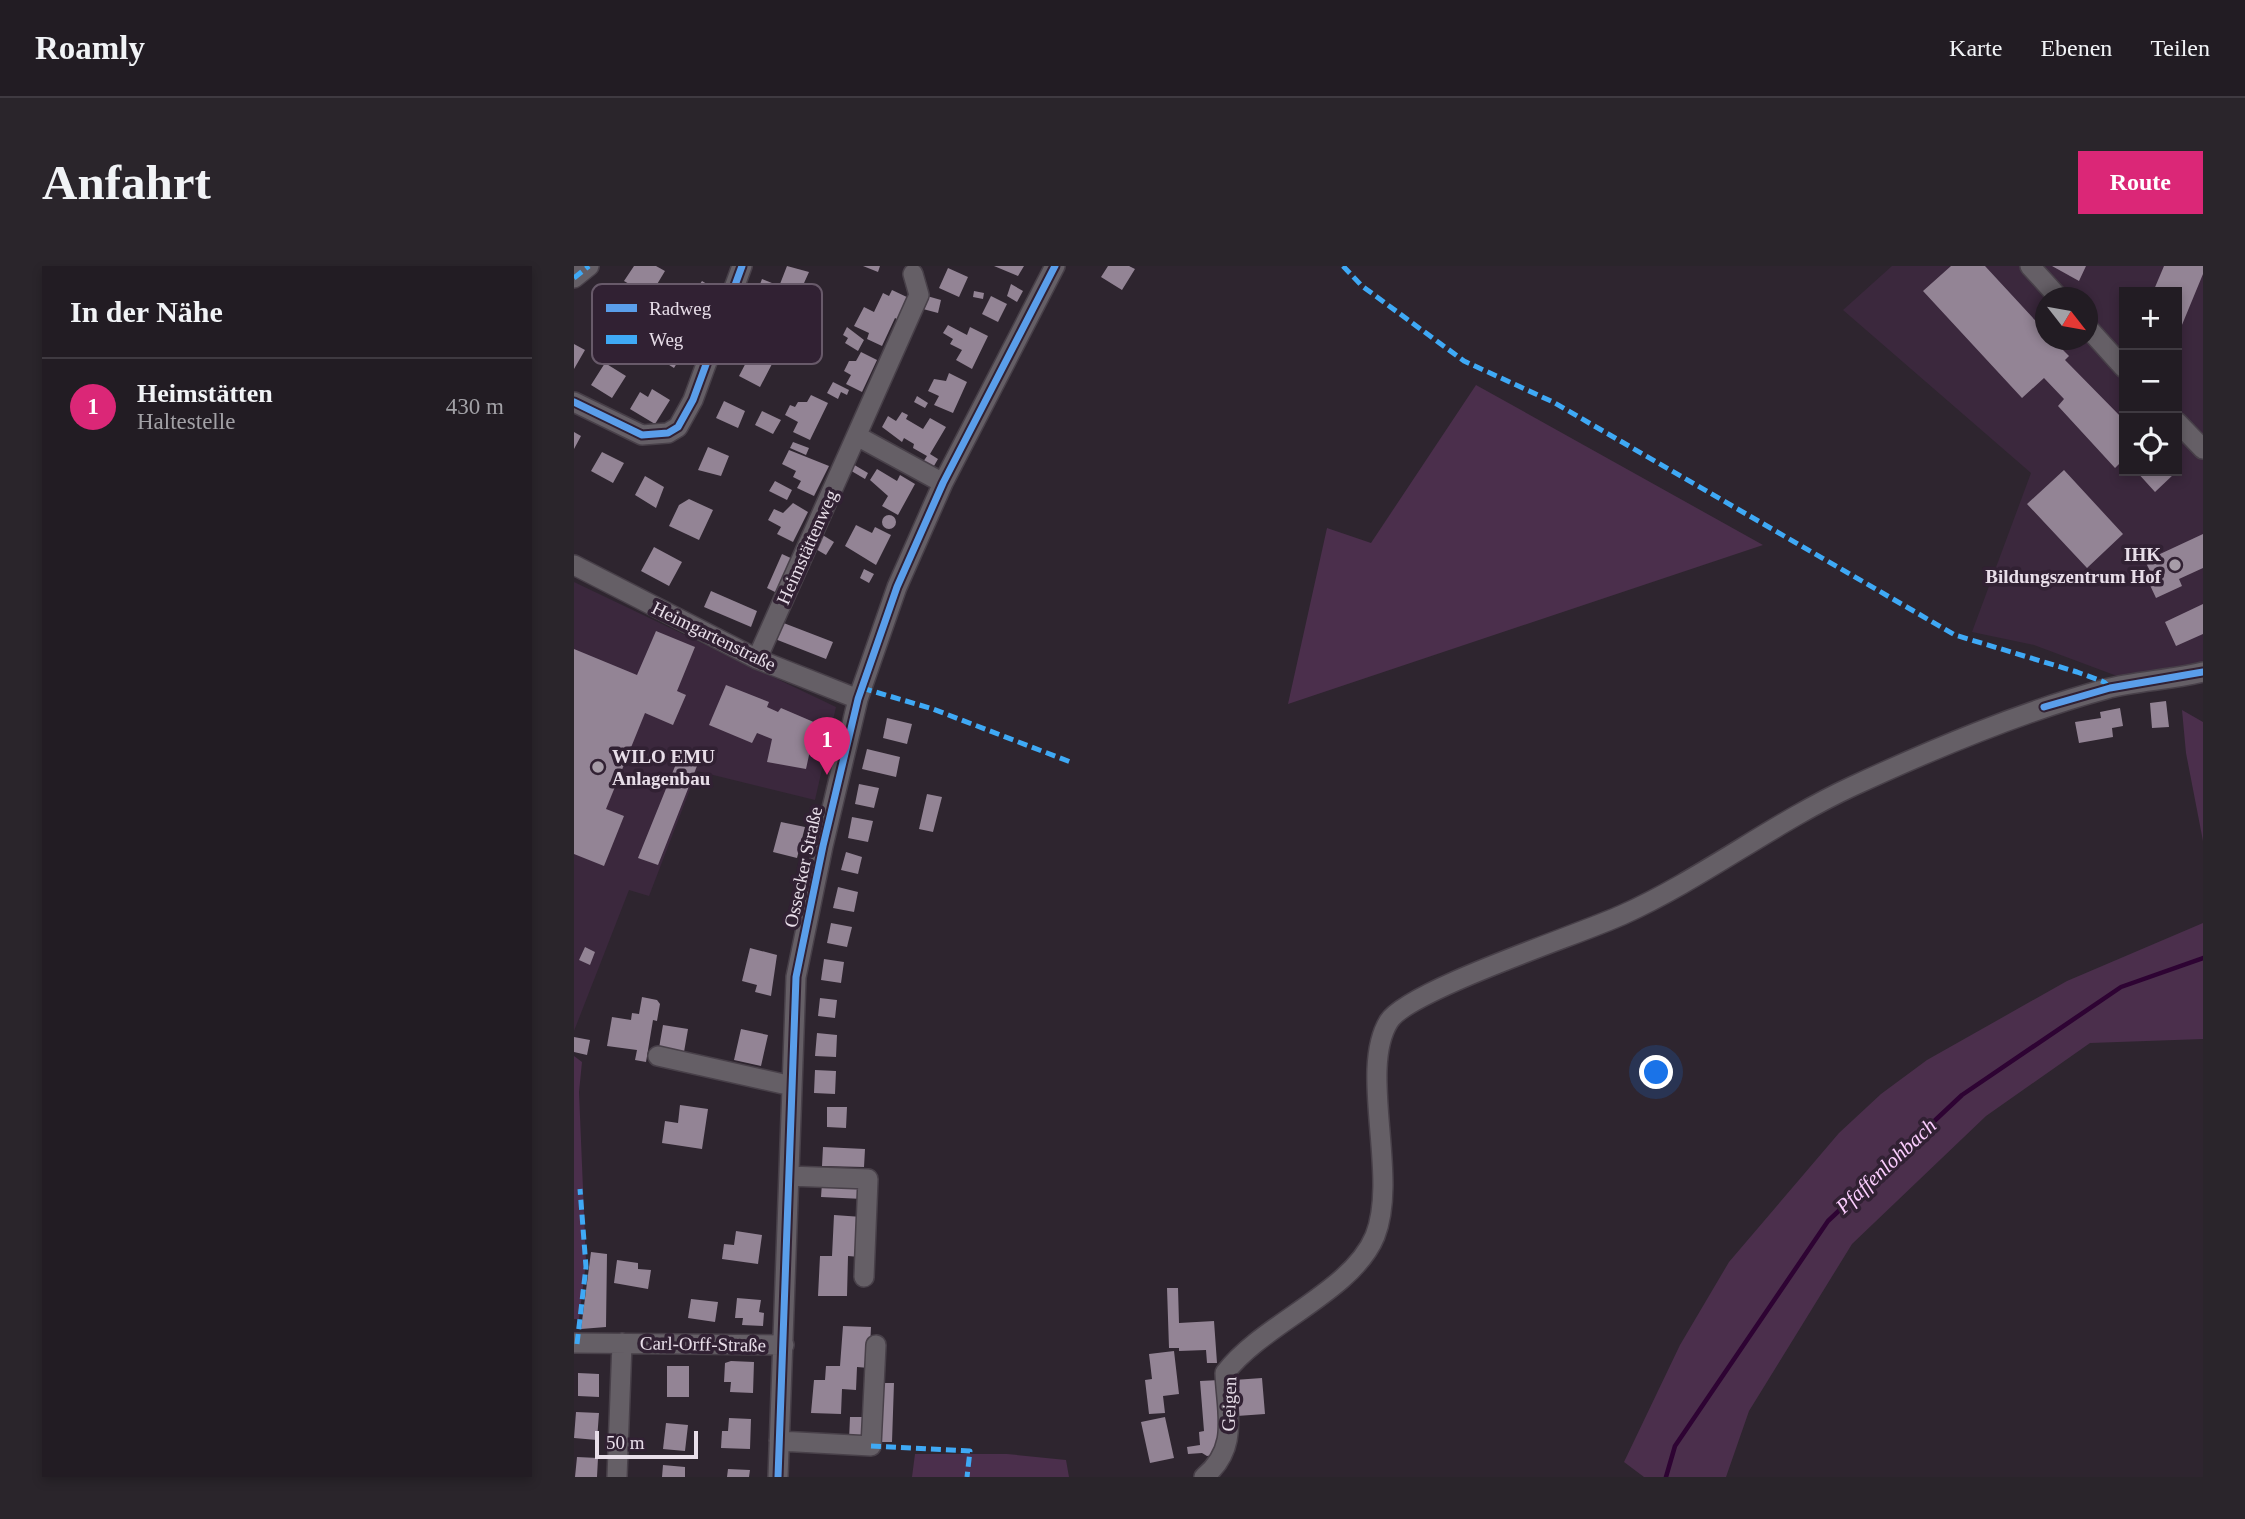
<!DOCTYPE html>
<html lang="de">
<head>
<meta charset="utf-8">
<style>
	:root { --surface:#221c23; --page:#2a252b; --text:#f1f3f6; --muted:#a2a1a6; --line:#3f3a41; --accent:#db2777 }
	body { margin:0; font-family:"Times New Roman",serif; background:var(--page); color:var(--text) }
	.controls { position:absolute; right:21px; top:21px; display:grid; overflow:hidden; border-radius:0px; box-shadow:0 4px 10px #0003 }
	.controls button { width:63px; height:63px; display:grid; place-items:center; padding:0; border:0; border-bottom:2px solid var(--line); background:var(--surface); color:var(--text); font:35px sans-serif }
	.compass { position:absolute; left:1461px; top:21px; width:63px; height:63px; border-radius:50%; background:var(--surface); box-shadow:0 4px 10px #0003; rotate:121deg }
	.scale { position:absolute; left:21px; bottom:18px; width:103px; box-sizing:border-box; padding-left:7px; border:4px solid #e8dee9; border-top:0; font-size:19px; line-height:24px; white-space:nowrap; color:#e8dee9; -webkit-text-stroke:5px #312133; paint-order:stroke }
	.you { position:absolute; left:1083px; top:807px; width:24px; height:24px; margin:-18px; border:5px solid #fff; border-radius:50%; background:#1a73e8; box-shadow:0 0 0 10px #1a73e833 }
	.badge { display:grid; place-items:center; width:46px; height:46px; border-radius:50%; background:var(--accent); color:#fff; font-size:23px; font-weight:700 }
	.pin { position:absolute; translate:-50% -58px; filter:drop-shadow(0 2px 4px #0008) }
	.pin::after { content:''; position:absolute; top:37px; width:24px; height:21px; background:inherit; clip-path:polygon(0 0,100% 0,50% 100%) }
	.list { margin:0; padding:0; list-style:none }
	h2 { display:flex; justify-content:space-between; align-items:center; height:91px; margin:0; padding:0 28px; font-size:30px }
	h2 small { font-size:23px; font-weight:400; color:var(--muted) }
	.list li { display:grid; grid-template-columns:46px 1fr auto; gap:21px; align-items:center; box-sizing:border-box; height:98px; padding:0 28px; border-top:2px solid var(--line) }
	.list b { display:block; font-size:26px; white-space:nowrap }
	.list p { margin:0; font-size:23px; white-space:nowrap; color:var(--muted) }
	.list em { font-size:23px; font-style:normal; color:var(--muted) }
	.icon { flex:none; width:38px; height:38px; fill:none; stroke:currentColor; stroke-width:2; stroke-linecap:round; stroke-linejoin:round }
	.map { position:relative; flex:none; width:1629px; height:1211px; overflow:hidden; border-radius:0px }
	header { display:flex; align-items:center; gap:42px; box-sizing:border-box; height:98px; padding:0 35px; background:var(--surface); border-bottom:2px solid var(--line) }
	header strong { font-size:33px }
	nav { display:flex; gap:38px; margin-inline-start:auto; font-size:24px }
	.intro { display:flex; align-items:center; justify-content:space-between; box-sizing:border-box; height:168px; padding:0 42px }
	h1 { margin:0; font-size:49px }
	.button { padding:18px 32px; border-radius:0px; background:var(--accent); color:#fff; font-size:24px; font-weight:700 }
	main { display:flex; gap:42px; padding:0 42px }
	aside { flex:1; background:var(--surface); border-radius:0px; box-shadow:0 4px 10px #0003 }
	.map>svg:first-child { display:block }
	.built { fill:#3b283d; fill-rule:evenodd }
	.green { fill:#4b2f4c }
	.lines { fill:none; stroke-linecap:round; stroke-linejoin:round }
	.stream { stroke:#2e0333; stroke-width:4.5 }
	.building { fill:#938495 }
	.minor-casing { stroke:#484049; stroke-width:22 }
	.minor { stroke:#655f66; stroke-width:19 }
	.quiet { stroke:#3fa9f5; stroke-width:5; stroke-dasharray:10 5; stroke-linecap:butt }
	.cycleway-casing { stroke:#312133; stroke-width:11 }
	.cycleway { stroke:#5a9eea; stroke-width:7 }
	.poi-dot { fill:#a79da8; stroke:#312133; stroke-width:2.5 }
	.labels { text-anchor:middle; dominant-baseline:central; stroke-width:7; stroke-linejoin:round; paint-order:stroke }
	.street-label { font-size:19px; fill:#e8dee9; stroke:#312133 }
	.poi-label { font-size:19px; font-weight:bold; fill:#e8dee9; stroke:#312133; text-anchor:end }
	.water-label { font-size:21px; font-style:italic; fill:#fbcdfe; stroke:#312133 }
	.key { fill:#312133; stroke:#685a6a; stroke-width:2 }
	.key-label { font-size:19px; fill:#e8dee9 }
</style>
</head>
<body>
<header>
<strong>Roamly</strong>
<nav><a>Karte</a><a>Ebenen</a><a>Teilen</a></nav>
</header>
<div class="intro"><h1>Anfahrt</h1><a class="button">Route</a></div>
<main>
<aside>
<h2>In der Nähe<small></small></h2>
<ul class="list">
<li><span class="badge">1</span><div><b>Heimstätten</b><p>Haltestelle</p></div><em>430 m</em></li>
</ul>
</aside>
<div class="map">
<svg width="1629" height="1211" viewBox="0 0 1629 1211">
	<rect width="100%" height="100%" fill="#2e252f"/>
	<path class="built" d="M1318 0H1629V398L1543 410 1460 379 1398 366 1457 207 1269 44ZM1550 26H1603V205H1550ZM1472 32H1514V74H1472Z
		M0 316 262 441 241 534 123 505 75 630 55 624 0 765Z"/>
	<path class="green" d="M902 119 1189 279 714 438 753 262 797 277Z
		M1608 444 1629 456V575L1612 487Z
		M1629 657V773L1516 777 1412 850 1278 978 1175 1145 1152 1211H1070L1050 1196 1106 1079 1155 996 1265 867 1307 828 1353 794 1493 715Z
		M0 790 8 796 5 826 12 996 5 1053H0Z
		M341 1188H433L492 1194 495 1211H338Z"/>
	<g class="lines">
		<path class="stream" d="M1092 1211 1101 1180 1254 955 1388 829 1547 721 1629 692"/>
	</g>
	<path class="building" d="M60 0H82L91 5 76 30 50 15Z
		M213 0 235 6 226 26 206 18Z
		M289 0H306L304 6Z
		M420 0H450L444 10Z
		M534 0H555L561 3 548 24 527 11Z
		M1377 0H1411L1471 65V74H1479L1495 90 1491 94 1550 154V193L1541 202 1484 140 1490 133 1470 112 1448 132 1349 25Z
		M1478 0H1512L1505 15Z
		M1590 0H1629V8L1603 71V26H1579Z
		M374 2 394 11 385 31 365 22Z
		M188 13 203 19 199 27 185 21Z
		M128 15 146 26 131 50 107 35 116 22 121 25Z
		M437 18 449 25 443 36 433 30Z
		M318 24 337 33 327 55 321 52 308 80 293 73 295 67 280 60 290 41 300 46 309 27 315 30Z
		M400 25 410 27 409 33 399 31Z
		M353 30 367 34 364 47 349 43Z
		M417 30 433 38 424 56 408 48Z
		M374 59 393 69 396 61 414 70 398 103 382 94 388 84 376 78 379 73 369 67Z
		M273 61 290 74 284 85 271 77 274 72 269 69Z
		M96 62 117 74 100 102 79 89Z
		M0 78 11 84 0 103Z
		M287 86 303 94 288 126 272 118 277 109 270 105 275 95H282Z
		M177 87 198 98 186 121 165 110Z
		M31 97 52 110 38 132 17 119Z
		M375 107 393 116 379 147 360 139 365 130 354 125 360 113 372 115Z
		M259 116 275 124 273 129 267 126 264 133 253 127Z
		M78 123 96 134 81 158 56 143 66 126 74 131Z
		M237 129 254 137 236 174 219 166 224 156 211 149 216 139 221 141 224 136H233Z
		M343 130 354 137 351 142 340 136Z
		M150 135 171 145 164 162 142 152Z
		M188 145 207 154 199 168 181 159Z
		M328 146 334 149 332 153 349 163 356 152 372 161 356 188 364 193 357 205 347 199 353 190 339 182 340 178 330 172 328 176 308 161 314 150 322 155Z
		M0 166 7 170 0 183Z
		M219 176 235 182 232 189 216 182Z
		M134 181 155 190 147 210 124 204Z
		M215 184 255 200 240 230 223 222 227 215 219 211 222 205 208 198Z
		M28 186 50 197 39 217 17 205Z
		M277 197 294 207 291 213 274 203Z
		M303 203 323 215 326 209 341 218 324 249 308 240 314 230 296 214Z
		M1490 204 1549 268 1513 302 1453 238Z
		M1562 205H1598L1600 208 1581 226Z
		M71 210 90 221 82 242 61 229Z
		M201 215 218 224 213 234 195 225Z
		M115 233 139 244 125 274 95 260 105 239Z
		M219 237 234 246 219 276 203 268 207 261 194 254 200 243 209 247Z
		M308 256a7 7 0 1 1 14 0a7 7 0 1 1-14 0Z
		M282 259 298 267 301 261 317 269 302 299 271 280Z
		M247 268 260 276 252 289 240 282Z
		M1629 268V302L1605 313 1608 320 1582 332 1575 317 1581 315 1571 295Z
		M80 281 108 296 95 320 67 305Z
		M208 288 221 294 205 328 193 322Z
		M290 303 300 308 295 317 286 312Z
		M137 325 183 345 177 361 130 341Z
		M1629 338V368L1602 380 1591 356Z
		M207 356 259 376 252 393 201 373Z
		M82 365 121 381 103 425 112 429 99 459 71 447 32 543 50 550 30 600 0 588V383L63 409Z
		M152 419 195 436 193 441 204 446 207 442 242 457 232 503 193 496 198 473 183 467 178 477 135 459Z
		M1592 435 1595 461 1578 462 1576 437Z
		M1546 442 1549 460 1538 462 1539 471 1505 477 1501 456 1527 452 1526 446Z
		M313 452 338 458 333 478 309 472Z
		M293 483 326 491 322 511 288 503Z
		M104 493 123 500 84 599 64 592Z
		M285 518 305 522 300 542 281 538Z
		M353 528 368 531 359 566 345 563Z
		M278 551 299 555 294 576 274 572Z
		M207 556 231 561 223 592 199 586Z
		M272 586 288 591 284 608 267 604Z
		M264 621 284 626 280 646 259 642Z
		M257 657 278 661 273 681 253 677Z
		M11 681 21 686 16 699 5 694Z
		M176 682 203 689 197 730 181 726 183 719 168 715Z
		M250 693 270 696 267 717 247 714Z
		M68 731 83 734 86 738 83 755 79 754 72 796 61 794 63 784 33 780 38 751 57 754 58 747 65 748Z
		M246 732 263 734 261 752 244 750Z
		M89 759 114 763 110 786 85 782Z
		M167 763 194 769 187 800 160 794Z
		M243 767 263 769 262 791 241 790Z
		M0 771 16 774 13 789 0 786Z
		M241 804 262 805 261 828 240 827Z
		M106 839 134 843 128 883 88 877 91 855 104 857Z
		M253 841H273L272 862 253 861Z
		M249 881 291 883 290 901 248 900Z
		M248 917 290 918 289 933 247 931Z
		M260 949 288 951 286 991 274 990 273 1030H244L246 990H258Z
		M162 965 188 969 184 998 148 993 150 978 160 979Z
		M17 986 33 988 32 1061 7 1063Z
		M43 994 64 997V1003L77 1004 74 1023 40 1017Z
		M593 1022H604L605 1057 640 1055 643 1097H633L632 1084 605 1085V1082H595Z
		M163 1032 187 1034 185 1046 190 1047 189 1060 168 1059 169 1052H161Z
		M117 1033 144 1036 141 1056 114 1052Z
		M269 1060 297 1061 295 1102 283 1101 282 1124 268 1123 267 1148 237 1147 240 1114H251L252 1100H266Z
		M600 1085 605 1128 589 1130 591 1147 575 1148 571 1114 578 1113 575 1088Z
		M157 1095 180 1096 179 1127 156 1126 157 1116H150L151 1097Z
		M93 1100H115V1131H93Z
		M4 1107 25 1108V1131L4 1130Z
		M688 1112 691 1148 663 1150 660 1114Z
		M646 1114 648 1188 633 1190 628 1187 614 1188 613 1181 626 1179 625 1166 630 1165 626 1115Z
		M308 1117H320L318 1176H306Z
		M2 1146 25 1147 23 1174 0 1172Z
		M276 1151H289L288 1174H275Z
		M591 1151 600 1192 576 1197 567 1156Z
		M155 1152 177 1153 176 1183 147 1182 148 1165H154Z
		M92 1157 114 1159 111 1185 89 1183Z
		M3 1191 24 1192 23 1211H1Z
		M89 1199 111 1201V1211H88Z
		M154 1203 176 1204 175 1211H153Z"/>
	<g class="lines">
		<defs>
			<path id="minor" d="M1456 0 1485 32
				M0 12 15 0
				M1514 62 1550 102
				M0 136 68 169 94 167 104 161 119 134 168 0
				M1603 156 1629 183
				M283 170 369 217
				M0 299 183 393 284 433
				M183 393 345 29 339 8
				M84 790 218 820
				M215 910 294 913 290 1011
				M0 1077 210 1079
				M205 1175 297 1180 302 1079
				M43 1211 48 1077
				M204 1211 222 711 249 580 284 433 323 321 369 217 481 0
				M630 1211C665 1182 653 1149 651 1107 689 1057 778 1026 801 970 825 910 784 804 815 755 835 724 1004 669 1048 649 1128 613 1199 557 1279 520 1359 483 1446 446 1532 423 1563 415 1597 414 1629 406"/>
		</defs>
		<use href="#minor" class="minor-casing"/>
		<use href="#minor" class="minor"/>
		<path class="quiet" d="M769 0 788 20 890 95 979 136 1381 369 1503 406 1530 416 1536 422
			M0 12 15 0
			M288 422 359 443 499 497
			M3 1078 12 1001 6 923
			M297 1180 396 1185 393 1211"/>
		<defs>
			<path id="cycleway" d="M0 136 68 169 94 167 104 161 119 134 168 0
				M1470 441 1536 422 1629 406
				M204 1211 222 711 249 580 284 433 323 321 369 217 481 0"/>
		</defs>
		<use href="#cycleway" class="cycleway-casing"/>
		<use href="#cycleway" class="cycleway"/>
	</g>
	<g class="poi-dot">
		<circle cx="1601" cy="299" r="7"/>
		<circle cx="24" cy="501" r="7"/>
	</g>
	<g class="labels">
		<g class="street-label">
			<text transform="translate(233 281) rotate(-66)">Heimstättenweg</text>
			<text transform="translate(140 370) rotate(26)">Heimgartenstraße</text>
			<text transform="translate(229 601) rotate(-78)">Ossecker Straße</text>
			<text transform="translate(129 1078) rotate(1)">Carl-Orff-Straße</text>
			<text transform="translate(655 1138) rotate(-88)">Geigen</text>
		</g>
		<g class="poi-label">
			<text x="1587" y="288">IHK<tspan x="1587" dy="22">Bildungszentrum Hof</tspan></text>
			<text x="38" y="490" text-anchor="start">WILO EMU<tspan x="38" dy="22">Anlagenbau</tspan></text>
		</g>
		<g class="water-label">
			<text transform="translate(1312 900) rotate(-43)">Pfaffenlohbach</text>
		</g>
	</g>
	<rect x="18" y="18" width="230" height="80" rx="10" class="key"/>
	<rect x="32" y="38" width="31" height="8" fill="#5a9eea"/>
	<rect x="32" y="69" width="31" height="9" fill="#3fa9f5"/>
	<g class="key-label">
		<text x="75" y="49">Radweg</text>
		<text x="75" y="80">Weg</text>
	</g>
</svg>
<div class="controls">
<button>+</button>
<button>−</button>
<button><svg class="icon" aria-label="locate" viewBox="0 0 24 24"><circle cx="12" cy="12" r="6"/><path d="M12 2v4M12 18v4M2 12h4M18 12h4"/></svg></button>
</div>
<svg class="compass" viewBox="-18 -18 36 36"><path d="M0-13l5 13h-10z" fill="#e53935"/><path d="M0 13l5-13h-10z" fill="#a2a1a6"/></svg>
<div class="scale">50 m</div>
<div class="you"></div>
<div class="pin badge" style="left:253px;top:509px">1</div>
</div>
</main>
</body>
</html>
